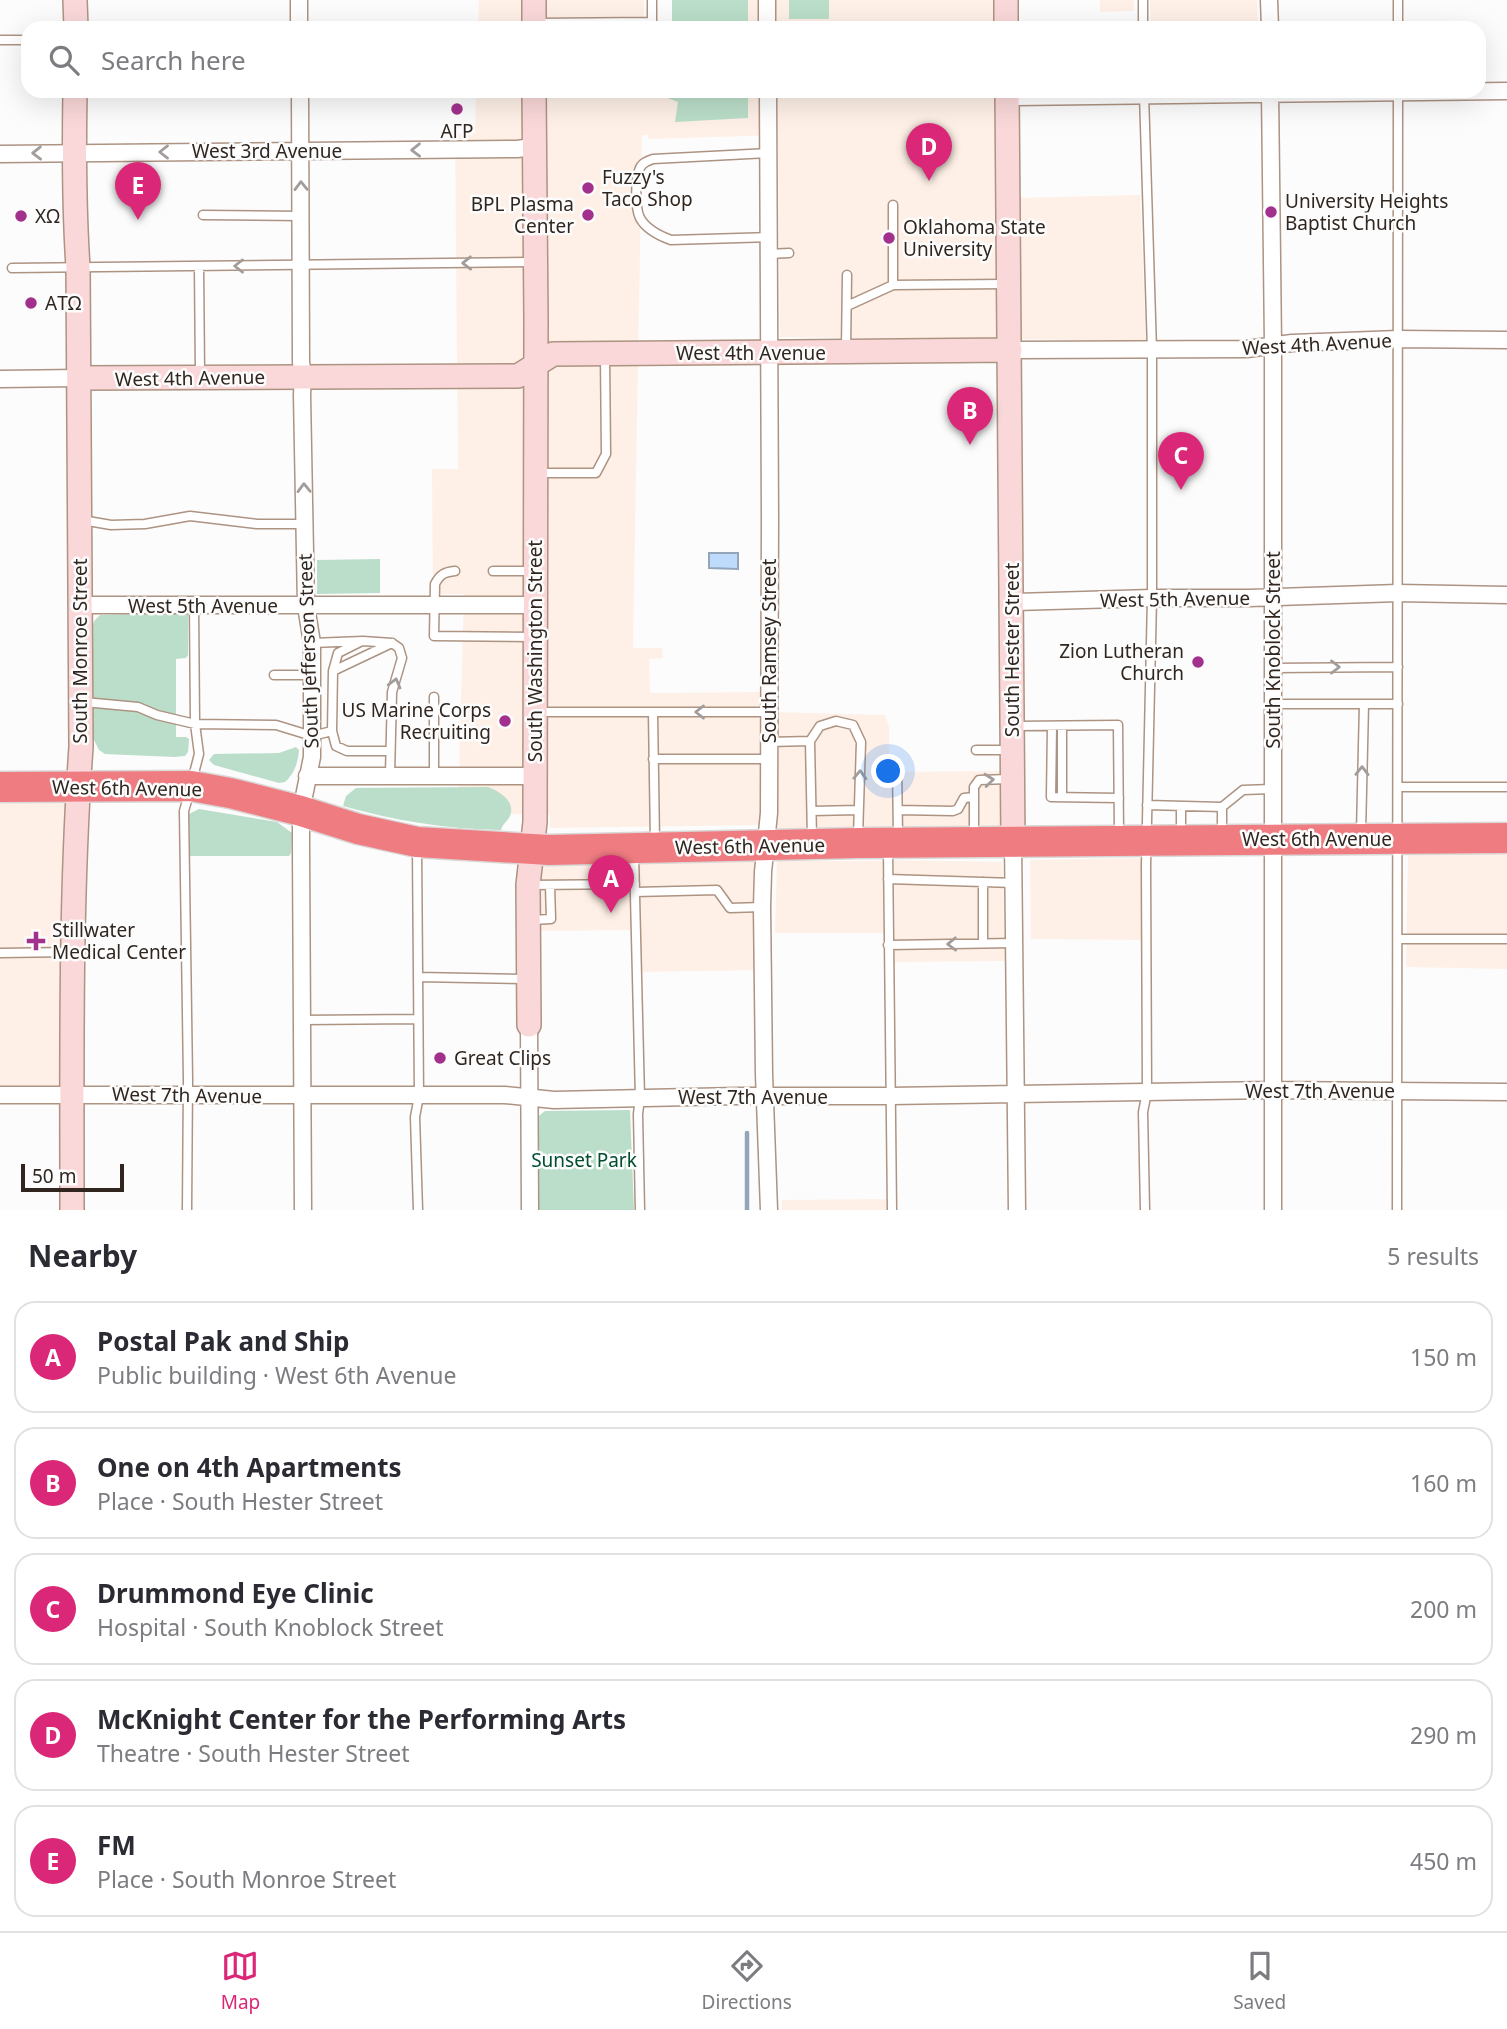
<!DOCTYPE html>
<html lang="en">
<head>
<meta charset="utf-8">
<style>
	:root { --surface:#fff; --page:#f7f7f7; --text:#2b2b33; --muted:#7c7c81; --line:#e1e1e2; --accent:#db2777 }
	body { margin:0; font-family:"Noto Sans",sans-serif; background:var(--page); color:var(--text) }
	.scale { position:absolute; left:21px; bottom:18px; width:103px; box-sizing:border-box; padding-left:7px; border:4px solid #30261f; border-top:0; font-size:19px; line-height:24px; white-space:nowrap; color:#30261f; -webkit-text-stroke:5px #fcfcfc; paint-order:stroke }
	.you { position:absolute; left:889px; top:772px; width:24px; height:24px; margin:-18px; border:5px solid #fff; border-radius:50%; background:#1a73e8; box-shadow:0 0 0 10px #1a73e833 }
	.badge { display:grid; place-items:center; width:46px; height:46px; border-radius:50%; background:var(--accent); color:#fff; font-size:23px; font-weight:700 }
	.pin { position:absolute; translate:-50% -58px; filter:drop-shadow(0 2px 4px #0008) }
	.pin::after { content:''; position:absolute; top:37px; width:24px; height:21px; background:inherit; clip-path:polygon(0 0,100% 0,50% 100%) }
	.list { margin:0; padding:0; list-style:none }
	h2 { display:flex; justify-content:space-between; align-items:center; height:91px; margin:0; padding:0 28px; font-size:30px }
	h2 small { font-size:23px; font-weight:400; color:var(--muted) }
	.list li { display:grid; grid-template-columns:46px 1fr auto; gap:21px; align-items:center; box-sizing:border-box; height:112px; margin:0 14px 14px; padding:0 14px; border:2px solid var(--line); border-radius:21px }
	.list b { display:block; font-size:26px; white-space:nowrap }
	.list p { margin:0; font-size:23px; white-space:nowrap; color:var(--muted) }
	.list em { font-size:23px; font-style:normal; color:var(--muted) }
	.icon { flex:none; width:38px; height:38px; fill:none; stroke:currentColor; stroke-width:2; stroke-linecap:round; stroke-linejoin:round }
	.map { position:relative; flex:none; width:1507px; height:1210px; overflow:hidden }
	.search { position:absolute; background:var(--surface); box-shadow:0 7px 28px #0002; left:21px; right:21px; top:21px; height:77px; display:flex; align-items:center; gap:18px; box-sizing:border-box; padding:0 24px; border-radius:21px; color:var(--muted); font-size:26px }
	.sheet { height:721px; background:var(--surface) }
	nav { display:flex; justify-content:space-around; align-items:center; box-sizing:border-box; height:98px; border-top:2px solid var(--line); background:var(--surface); font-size:19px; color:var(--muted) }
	nav a { display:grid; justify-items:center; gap:4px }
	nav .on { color:var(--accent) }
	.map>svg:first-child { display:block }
	.built { fill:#fef0e6 }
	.green { fill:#badec9 }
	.water { fill:#bfdbfc; stroke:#94a5ba; stroke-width:2 }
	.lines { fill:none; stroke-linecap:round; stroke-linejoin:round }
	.stream { stroke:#94a5ba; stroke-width:4.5 }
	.lane-casing { stroke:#ad9382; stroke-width:11 }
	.street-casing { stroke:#ad9382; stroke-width:19 }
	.secondary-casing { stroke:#ad9382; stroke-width:26 }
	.highway-casing { stroke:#dad8d7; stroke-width:33 }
	.lane { stroke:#fff; stroke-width:8 }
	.street { stroke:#fff; stroke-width:16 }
	.secondary { stroke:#fad8d9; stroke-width:23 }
	.highway { stroke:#ef7c81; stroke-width:30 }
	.oneway { stroke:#a29d9a }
	.poi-dot { fill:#a2318d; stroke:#fcfcfc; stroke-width:2.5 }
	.labels { text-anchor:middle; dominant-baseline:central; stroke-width:5; stroke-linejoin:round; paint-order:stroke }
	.poi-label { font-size:19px; fill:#30261f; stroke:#fcfcfc; text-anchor:start }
	.street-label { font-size:19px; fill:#30261f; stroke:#fcfcfc }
	.park-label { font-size:19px; fill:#004d30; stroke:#fcfcfc }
</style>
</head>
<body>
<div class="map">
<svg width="1507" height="1210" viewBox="0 0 1507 1210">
	<rect width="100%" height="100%" fill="#fcfcfc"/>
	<path class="built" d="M479 0H644V28H478Z
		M675 0H993L994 28H675Z
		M1100 0H1134V11L1100 12Z
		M1150 0H1257L1258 28H1151Z
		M476 91H995L1001 340 780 337 778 135 648 139V135H642L633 648H662L663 658 649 659 650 693 768 692 769 825 550 828V815L458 813 464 594H433L432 469H458L455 134 475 133Z
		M1140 195 1146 341 1016 339 1012 198Z
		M770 712 885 715 889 727V772L1012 771V841L771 843Z
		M0 789H73L72 1093H0Z
		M764 846 760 970 639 972 636 930 530 931 533 850Z
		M1507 853V969L1406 967 1408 854Z
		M1145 858 1144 940 1031 939 1030 860Z
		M894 860 1002 862 1007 961 895 962Z
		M777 861H884L887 933H775Z
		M896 1199 897 1210H782V1200Z"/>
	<path class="green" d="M672 0H748V28H672Z
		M789 0H829V19H789Z
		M649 91H748V118L675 122 678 102Z
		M380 559V593L317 594V560Z
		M188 613V655L186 658 176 659V737H186L189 739 188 752 185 756 174 757 105 754 99 750 93 738 92 626 95 620 100 615Z
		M296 747 299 750C298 763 294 774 285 782L279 783 214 765 209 760 214 754 279 753Z
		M488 787C499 791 516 801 510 816 507 822 503 823 501 830 447 829 396 821 343 806L346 796 356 788Z
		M199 809 277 822 292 833 291 853 289 856H190L189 814Z
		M630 1110 634 1210H536L535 1119 545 1111Z"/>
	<path class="water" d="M709 553H738V569L709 568Z"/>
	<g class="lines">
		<path class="stream" d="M747 1133V1210"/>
		<defs>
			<path id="lane" d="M1398 0V28
				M537 23 652 22V0
				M1143 28V0
				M0 40H28
				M1144 94 1152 350V598L1146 866 1147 1092 1143 1112 1145 1210
				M768 153 653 159C647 161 642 163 640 168 635 178 635 208 640 218 646 229 660 236 671 240L769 237
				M893 205V285
				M203 215 302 216
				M768 254 789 253
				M199 266 200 374
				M12 268 532 262
				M847 306 893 285 1006 284
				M846 349 847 275
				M539 473H596L606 454 605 356
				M82 520 111 525 145 524 190 516 257 524H305
				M455 571C445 572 440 574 435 584L434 636 534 637
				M493 571H532
				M312 643 363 641 392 643 399 648 402 658 392 692 390 775
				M1273 668 1398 667
				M333 671 338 653 360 642
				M274 675H312
				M84 702 138 707 157 715 195 724 276 725 312 736 332 731 333 671 392 643
				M1273 704H1398
				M537 712H768
				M653 712 655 842
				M1016 726 1118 725 1119 834
				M1052 726 1051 797 1119 798
				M1062 726V797
				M332 731 336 746 347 751H390
				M768 742 810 741
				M976 750H1010
				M653 759H769
				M897 765 898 837
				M434 775V697
				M192 781 199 754 195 724 194 605
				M1398 787H1507
				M1147 805 1222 807 1243 790 1273 789
				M1181 806V834
				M1222 807V835
				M898 810 953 811 958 809 964 798 974 797
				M812 811 858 810
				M1361 833 1364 704
				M974 836V787L979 780 1009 779
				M812 838 810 741 820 726 836 721 853 725 861 742 858 837
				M417 849 419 1096 415 1117 418 1210
				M888 849 892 1210
				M603 855 604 885
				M634 855 640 1098 638 1114 640 1210
				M888 879 1014 883
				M983 882V943
				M531 885 635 884
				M635 892 717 890 730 908 762 907
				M532 920 551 919 550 886
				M1398 939H1507
				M888 945 1015 943
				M0 953 71 952
				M418 977 526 979
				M302 1020 418 1019
				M187 1210 188 1080 184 811 189 794
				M1397 1210 1398 91"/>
			<path id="street" d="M299 0V28
				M767 0V28
				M1269 0 1270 28
				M300 91 301 362 303 376 302 395 306 606 312 643V757L301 811V847L303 1210
				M768 91 770 520 769 813 763 872 762 907 764 1074 769 1210
				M1270 91 1273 345V1210
				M1007 97 1507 91
				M0 154 517 149 533 147
				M1010 350 1247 349 1292 343 1398 339 1507 340
				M0 379 79 378
				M1012 602 1152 598H1249L1398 593 1507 595
				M80 605H535
				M307 776H535
				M1013 842 1017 1210
				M529 1025 530 1210
				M0 1095H505L554 1100 737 1096H890L1273 1090 1507 1092"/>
			<path id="secondary" d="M75 0 76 28
				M1006 0V28
				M534 28V0
				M1007 91 1013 842
				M79 378 518 376 553 354 1010 350
				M529 1025 528 885 535 822 536 319 534 91
				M72 1210C72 1055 70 901 81 747L78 267C74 208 74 150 75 91"/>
			<path id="highway" d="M0 787 191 786 230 793 301 811 358 829 417 842 549 850 858 843 1507 838"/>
		</defs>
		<use href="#lane" class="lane-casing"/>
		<use href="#street" class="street-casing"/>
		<use href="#secondary" class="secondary-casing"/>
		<use href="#highway" class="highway-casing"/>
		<use href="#lane" class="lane"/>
		<use href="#street" class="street"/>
		<use href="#secondary" class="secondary"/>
		<use href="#highway" class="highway"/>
	</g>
	<defs><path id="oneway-chevron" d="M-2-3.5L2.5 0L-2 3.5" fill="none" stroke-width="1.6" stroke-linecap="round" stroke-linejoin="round" transform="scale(1.75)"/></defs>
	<g class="oneway">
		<use href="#oneway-chevron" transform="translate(416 150) rotate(179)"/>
		<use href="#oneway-chevron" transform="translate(164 152) rotate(180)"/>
		<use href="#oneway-chevron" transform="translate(37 153) rotate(179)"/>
		<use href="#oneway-chevron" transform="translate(301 186) rotate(-91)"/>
		<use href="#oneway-chevron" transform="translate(467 263) rotate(179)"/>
		<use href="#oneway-chevron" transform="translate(239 266) rotate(180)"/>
		<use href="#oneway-chevron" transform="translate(304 488) rotate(-91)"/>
		<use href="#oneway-chevron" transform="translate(1335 667)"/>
		<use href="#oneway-chevron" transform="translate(395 683) rotate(-75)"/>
		<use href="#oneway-chevron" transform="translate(700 712) rotate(180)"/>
		<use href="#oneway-chevron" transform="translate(1362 771) rotate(-89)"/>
		<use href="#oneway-chevron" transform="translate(860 775) rotate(-88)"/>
		<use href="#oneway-chevron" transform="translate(989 780) rotate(-6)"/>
		<use href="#oneway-chevron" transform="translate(952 944) rotate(179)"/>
	</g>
	<g class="poi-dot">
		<circle cx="457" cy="109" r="7"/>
		<circle cx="588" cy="188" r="7"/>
		<circle cx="1271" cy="212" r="7"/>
		<circle cx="588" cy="215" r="7"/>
		<circle cx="21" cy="216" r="7"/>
		<circle cx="889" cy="238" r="7"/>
		<circle cx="31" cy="303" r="7"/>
		<circle cx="1198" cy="662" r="7"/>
		<circle cx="505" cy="721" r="7"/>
		<path d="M32.5 930.5h7v7h7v7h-7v7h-7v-7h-7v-7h7z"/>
		<circle cx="440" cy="1058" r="7"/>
	</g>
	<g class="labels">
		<g class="poi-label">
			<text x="457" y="131" text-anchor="middle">AΓP</text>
			<text x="602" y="177">Fuzzy's<tspan x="602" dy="22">Taco Shop</tspan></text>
			<text x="1285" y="201">University Heights<tspan x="1285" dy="22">Baptist Church</tspan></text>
			<text x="574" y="204" text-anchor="end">BPL Plasma<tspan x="574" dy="22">Center</tspan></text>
			<text x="35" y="216">XΩ</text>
			<text x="903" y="227">Oklahoma State<tspan x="903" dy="22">University</tspan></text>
			<text x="45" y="303">ΑTΩ</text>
			<text x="1184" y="651" text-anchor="end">Zion Lutheran<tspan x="1184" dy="22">Church</tspan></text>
			<text x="491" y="710" text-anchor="end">US Marine Corps<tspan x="491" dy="22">Recruiting</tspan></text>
			<text x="52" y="930">Stillwater<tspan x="52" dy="22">Medical Center</tspan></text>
			<text x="454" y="1058">Great Clips</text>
		</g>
		<g class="street-label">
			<text x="267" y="151">West 3rd Avenue</text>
			<text transform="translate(1317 344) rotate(-3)">West 4th Avenue</text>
			<text x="751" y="353">West 4th Avenue</text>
			<text transform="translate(190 378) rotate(-1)">West 4th Avenue</text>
			<text transform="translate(1175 599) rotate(-1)">West 5th Avenue</text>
			<text x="203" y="606">West 5th Avenue</text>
			<text transform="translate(1012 650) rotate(-90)">South Hester Street</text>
			<text transform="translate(1273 650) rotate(-90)">South Knoblock Street</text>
			<text transform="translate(80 651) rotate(-90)">South Monroe Street</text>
			<text transform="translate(308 651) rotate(-92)">South Jefferson Street</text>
			<text transform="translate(535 651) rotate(-90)">South Washington Street</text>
			<text transform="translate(769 651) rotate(-90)">South Ramsey Street</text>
			<text transform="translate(127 788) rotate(1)">West 6th Avenue</text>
			<text x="1317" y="839">West 6th Avenue</text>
			<text transform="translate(750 846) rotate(-1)">West 6th Avenue</text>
			<text x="1320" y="1091">West 7th Avenue</text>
			<text transform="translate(187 1095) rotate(1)">West 7th Avenue</text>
			<text x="753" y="1097">West 7th Avenue</text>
		</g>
		<g class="park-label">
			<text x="584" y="1160">Sunset Park</text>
		</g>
	</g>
</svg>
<div class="scale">50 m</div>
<div class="you"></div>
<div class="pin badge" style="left:611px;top:913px">A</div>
<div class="pin badge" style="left:970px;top:445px">B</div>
<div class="pin badge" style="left:1181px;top:490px">C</div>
<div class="pin badge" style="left:929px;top:181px">D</div>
<div class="pin badge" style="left:138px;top:220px">E</div>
<div class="search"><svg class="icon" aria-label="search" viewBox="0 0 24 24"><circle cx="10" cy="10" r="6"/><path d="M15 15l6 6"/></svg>Search here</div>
</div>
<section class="sheet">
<h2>Nearby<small>5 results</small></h2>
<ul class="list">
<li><span class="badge">A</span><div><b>Postal Pak and Ship</b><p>Public building · West 6th Avenue</p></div><em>150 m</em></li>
<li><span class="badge">B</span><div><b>One on 4th Apartments</b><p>Place · South Hester Street</p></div><em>160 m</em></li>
<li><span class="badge">C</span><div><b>Drummond Eye Clinic</b><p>Hospital · South Knoblock Street</p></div><em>200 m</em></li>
<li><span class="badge">D</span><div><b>McKnight Center for the Performing Arts</b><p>Theatre · South Hester Street</p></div><em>290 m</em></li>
<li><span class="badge">E</span><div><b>FM</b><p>Place · South Monroe Street</p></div><em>450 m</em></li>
</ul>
</section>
<nav>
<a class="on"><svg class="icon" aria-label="map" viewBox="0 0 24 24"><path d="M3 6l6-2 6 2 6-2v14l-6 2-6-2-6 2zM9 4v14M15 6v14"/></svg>Map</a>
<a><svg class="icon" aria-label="directions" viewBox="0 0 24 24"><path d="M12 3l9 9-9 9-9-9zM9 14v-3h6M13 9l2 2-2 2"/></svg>Directions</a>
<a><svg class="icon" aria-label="saved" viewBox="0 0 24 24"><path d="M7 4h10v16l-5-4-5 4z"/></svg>Saved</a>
</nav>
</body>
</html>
